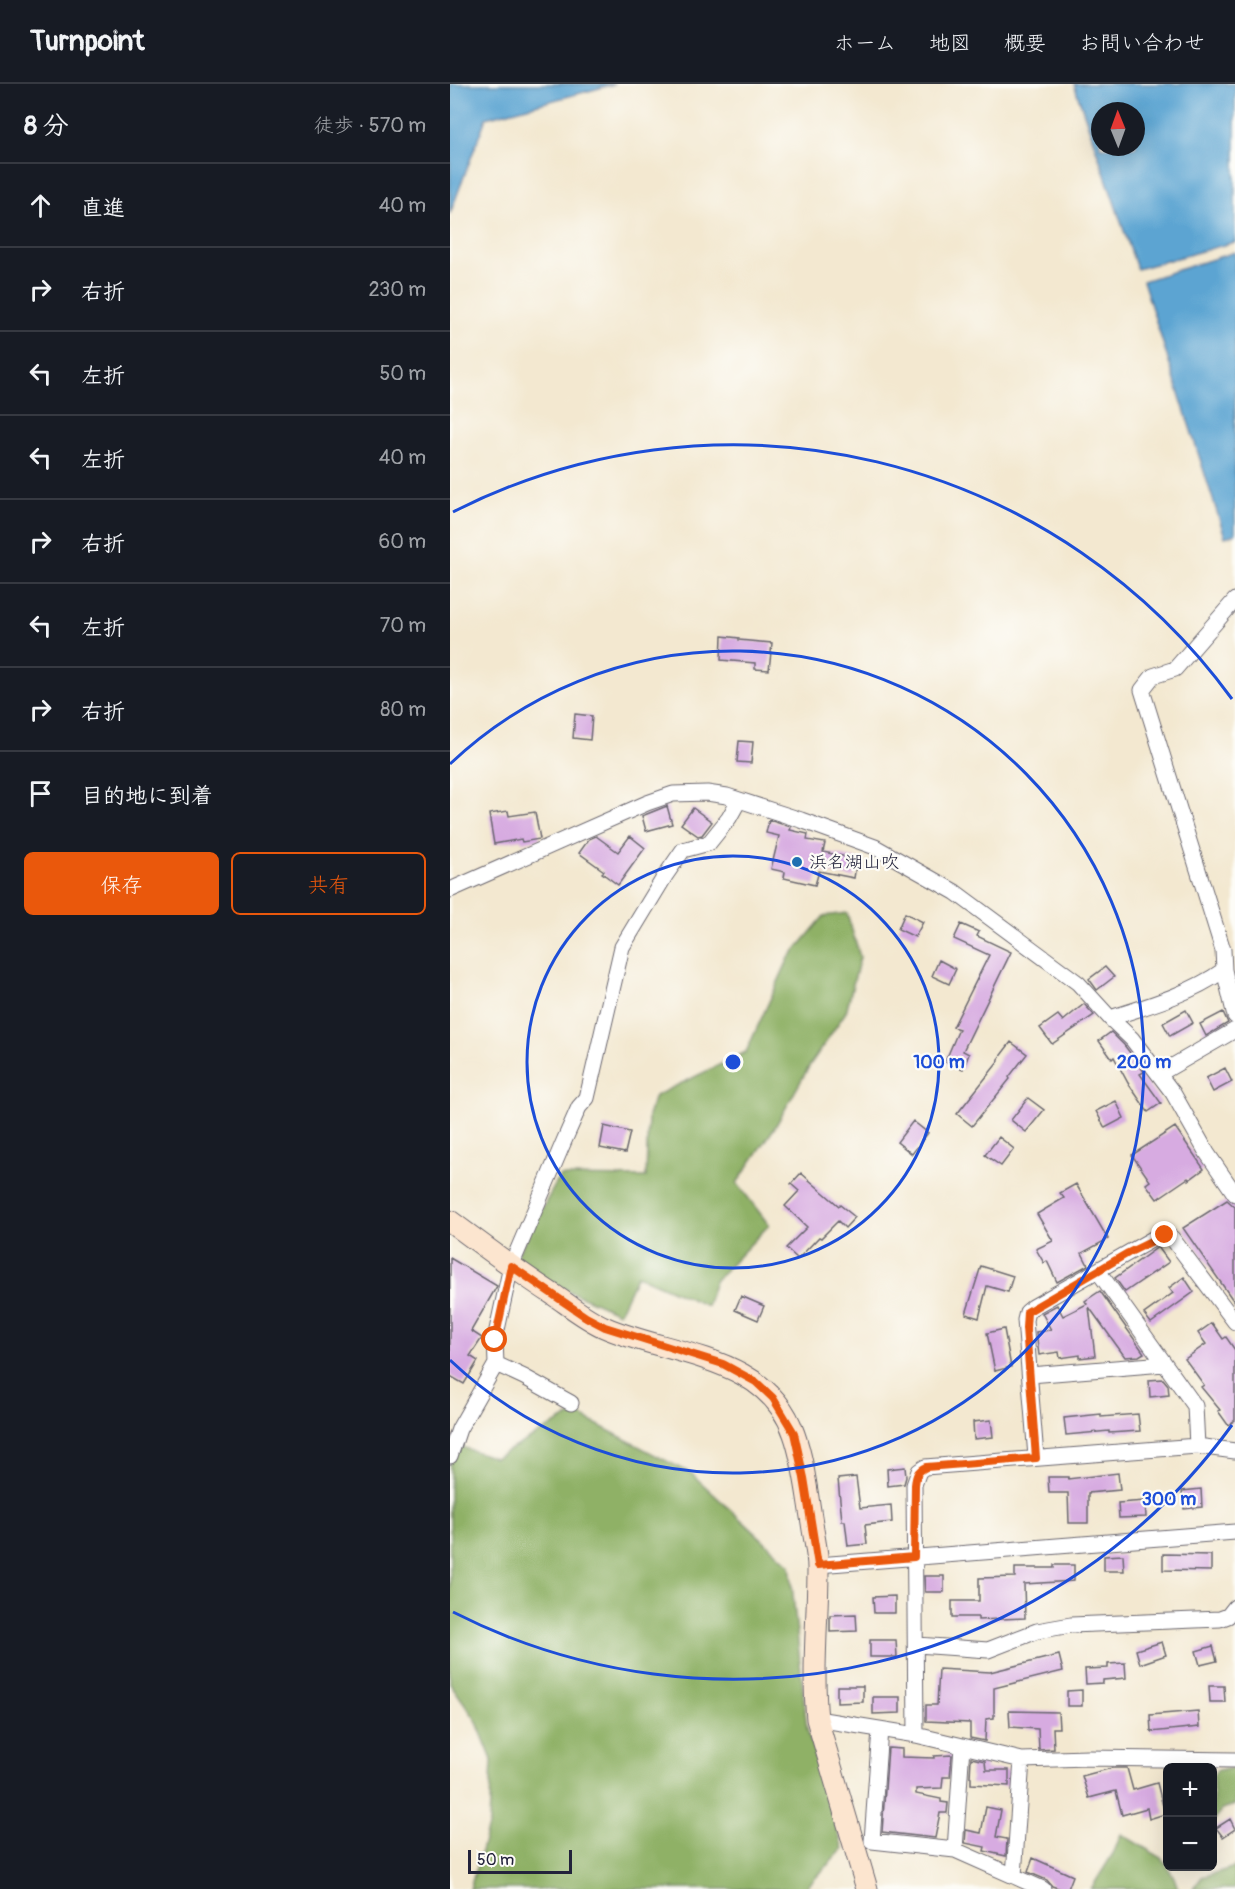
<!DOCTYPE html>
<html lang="ja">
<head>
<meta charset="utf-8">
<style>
	:root { --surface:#171b24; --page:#242831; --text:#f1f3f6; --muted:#9ea1a6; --line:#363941; --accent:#ea580c }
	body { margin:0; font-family:Pangolin,"Klee One",sans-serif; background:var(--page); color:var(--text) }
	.controls { position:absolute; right:18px; bottom:18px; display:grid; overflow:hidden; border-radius:9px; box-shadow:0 6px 24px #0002 }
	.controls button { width:54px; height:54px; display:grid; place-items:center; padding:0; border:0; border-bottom:2px solid var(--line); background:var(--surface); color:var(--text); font:30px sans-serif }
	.compass { position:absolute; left:641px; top:18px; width:54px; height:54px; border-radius:50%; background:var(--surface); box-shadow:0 6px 24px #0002; rotate:359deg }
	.scale { position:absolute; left:18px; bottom:15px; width:104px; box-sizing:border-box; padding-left:6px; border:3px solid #22223b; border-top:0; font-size:16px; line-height:21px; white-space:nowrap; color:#22223b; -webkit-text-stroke:4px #fdfcf7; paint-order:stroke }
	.stop { position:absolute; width:18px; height:18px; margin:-14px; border:4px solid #ea580c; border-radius:50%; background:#fff }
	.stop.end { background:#ea580c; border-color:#fff; box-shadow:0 2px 6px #0008 }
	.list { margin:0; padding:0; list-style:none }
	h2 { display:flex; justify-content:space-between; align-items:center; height:78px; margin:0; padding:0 24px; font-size:26px }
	h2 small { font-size:20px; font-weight:400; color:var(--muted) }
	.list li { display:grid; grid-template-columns:39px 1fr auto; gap:18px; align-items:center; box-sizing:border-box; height:84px; padding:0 24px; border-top:2px solid var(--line) }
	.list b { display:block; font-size:22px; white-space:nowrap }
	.list em { font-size:20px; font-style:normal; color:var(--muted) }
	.actions { display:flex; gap:12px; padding:18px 24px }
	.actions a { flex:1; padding:14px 0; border:2px solid var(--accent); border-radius:9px; text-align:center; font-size:21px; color:var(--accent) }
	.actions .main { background:var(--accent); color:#fff }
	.icon { flex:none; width:33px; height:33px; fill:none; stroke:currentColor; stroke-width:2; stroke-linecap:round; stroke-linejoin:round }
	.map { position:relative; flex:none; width:785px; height:1805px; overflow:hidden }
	header { display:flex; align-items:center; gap:36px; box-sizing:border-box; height:84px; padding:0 30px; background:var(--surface); border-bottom:2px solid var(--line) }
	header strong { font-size:28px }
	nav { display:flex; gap:33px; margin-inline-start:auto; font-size:21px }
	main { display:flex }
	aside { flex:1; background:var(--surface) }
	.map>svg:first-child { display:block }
	.forest { fill:#8fb166; stroke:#586a50; stroke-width:1.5 }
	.water { fill:#5ba4d2; stroke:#3e6386; stroke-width:1.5; fill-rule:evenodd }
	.building { fill:#d7abe1 }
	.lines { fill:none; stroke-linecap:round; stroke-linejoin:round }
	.street-casing { stroke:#6b676f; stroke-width:17 }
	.secondary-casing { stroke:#6b676f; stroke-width:23 }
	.street { stroke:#fff; stroke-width:15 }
	.secondary { stroke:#fce5cf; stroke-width:21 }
	.route { stroke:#ea580c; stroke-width:8 }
	.ring { fill:none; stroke:#1d4ed8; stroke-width:3 }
	.poi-dot { fill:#1f6fb2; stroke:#fdfcf7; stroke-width:2 }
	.labels { text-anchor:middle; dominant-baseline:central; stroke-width:4.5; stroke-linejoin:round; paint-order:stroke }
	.poi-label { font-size:18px; fill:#22223b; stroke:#fdfcf7; text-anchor:start }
	.centre { fill:#1d4ed8; stroke:#fdfcf7; stroke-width:3 }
	.ring-label { font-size:18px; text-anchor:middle; font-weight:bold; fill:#1d4ed8; stroke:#fdfcf7; stroke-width:4.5; stroke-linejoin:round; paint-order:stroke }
</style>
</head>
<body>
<header>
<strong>Turnpoint</strong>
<nav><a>ホーム</a><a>地図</a><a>概要</a><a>お問い合わせ</a></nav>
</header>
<main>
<aside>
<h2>8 分<small>徒歩 · 570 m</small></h2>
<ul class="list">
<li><svg class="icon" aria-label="ahead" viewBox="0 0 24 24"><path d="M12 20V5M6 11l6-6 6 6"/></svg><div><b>直進</b></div><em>40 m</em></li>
<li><svg class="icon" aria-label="right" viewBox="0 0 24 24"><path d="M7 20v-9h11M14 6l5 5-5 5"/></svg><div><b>右折</b></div><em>230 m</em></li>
<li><svg class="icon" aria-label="left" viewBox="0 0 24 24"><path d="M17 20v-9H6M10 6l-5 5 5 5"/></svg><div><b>左折</b></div><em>50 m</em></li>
<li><svg class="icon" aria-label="left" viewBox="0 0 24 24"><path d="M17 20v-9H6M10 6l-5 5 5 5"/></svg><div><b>左折</b></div><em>40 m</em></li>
<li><svg class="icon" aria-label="right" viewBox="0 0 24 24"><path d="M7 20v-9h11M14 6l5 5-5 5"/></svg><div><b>右折</b></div><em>60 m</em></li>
<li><svg class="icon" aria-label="left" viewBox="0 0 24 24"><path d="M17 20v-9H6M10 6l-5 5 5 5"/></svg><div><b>左折</b></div><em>70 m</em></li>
<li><svg class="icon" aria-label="right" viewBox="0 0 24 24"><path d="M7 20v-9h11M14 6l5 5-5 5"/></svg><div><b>右折</b></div><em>80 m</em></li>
<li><svg class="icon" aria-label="arrive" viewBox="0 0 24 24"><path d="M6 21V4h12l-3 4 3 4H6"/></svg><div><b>目的地に到着</b></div></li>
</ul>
<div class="actions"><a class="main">保存</a><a>共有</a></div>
</aside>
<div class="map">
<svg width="785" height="1805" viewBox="0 0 785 1805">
	<rect width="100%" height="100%" fill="#fdfcf7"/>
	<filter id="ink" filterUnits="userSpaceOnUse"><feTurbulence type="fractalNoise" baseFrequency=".0167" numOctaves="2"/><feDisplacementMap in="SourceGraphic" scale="12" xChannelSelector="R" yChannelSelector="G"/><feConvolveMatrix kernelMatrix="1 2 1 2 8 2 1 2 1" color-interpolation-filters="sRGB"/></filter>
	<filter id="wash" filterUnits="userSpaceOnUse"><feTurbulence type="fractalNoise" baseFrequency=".008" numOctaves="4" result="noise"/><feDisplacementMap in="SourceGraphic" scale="24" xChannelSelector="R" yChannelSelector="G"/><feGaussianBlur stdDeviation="1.35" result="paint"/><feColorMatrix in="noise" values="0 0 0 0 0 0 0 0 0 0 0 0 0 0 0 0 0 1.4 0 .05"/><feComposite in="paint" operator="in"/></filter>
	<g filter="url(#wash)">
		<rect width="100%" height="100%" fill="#f3e8d0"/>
		<path class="forest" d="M397 829 410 873 396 928 360 981 325 1043 287 1099 319 1141 265 1197 257 1222 187 1191 169 1229 61 1182 110 1092 196 1093 198 1032 205 1012 296 968 339 874 374 832Z
			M125 1329 242 1390 340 1481 357 1645 393 1765 355 1805H20L39 1739 42 1676 26 1636 0 1599V1359L45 1374Z
			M785 1684V1721L772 1725 763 1738V1693L767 1686Z
			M671 1750 712 1774 724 1793 728 1805H641L664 1768Z
			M785 1783V1805H743L752 1793Z"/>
		<path class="water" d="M0 0H165L36 34 0 130Z
			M624 0H785V158L687 185ZM650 27H686V63H650Z
			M785 168V450L775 453 693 197Z"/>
		<g id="blocks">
			<path class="building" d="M272 552 289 554V556L322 559 319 586 305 585V579L271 576Z
				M125 630 142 632 140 656 123 654Z
				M289 657 303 658 301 679 287 678Z
				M217 722 222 740 196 747 192 732Z
				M243 724 262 738 252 751 248 752 231 740Z
				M58 727 59 732 85 728 90 755 72 758 71 755 44 760 39 730Z
				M319 736 341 743 340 746 358 750 357 756 375 759 373 768 407 775 404 794 369 787 365 801 334 794 335 788 321 785 329 752 316 749Z
				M146 752 168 768 180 752 195 764 168 801 152 789 154 787 129 769 139 755Z
				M455 829 473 838 465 853 448 845Z
				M511 840 529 848 527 852 561 868 513 967 519 970 513 985 495 978 509 945 503 943 539 871 504 855Z
				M489 876 506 885 499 900 482 892Z
				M655 883 664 893 647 906 639 895Z
				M634 920 644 931 602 960 590 944 608 931 613 937Z
				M736 926 743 939 720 952 713 939Z
				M773 928 778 939 756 952 750 940Z
				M661 948 674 961 690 982 694 988 690 990 711 1019 698 1028 678 999 664 973 662 975 649 957Z
				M561 958 577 970 559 993 560 995 522 1042 507 1030 549 977 548 975Z
				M775 984 782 998 763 1008 756 994Z
				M578 1014 594 1026 576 1048 561 1036Z
				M666 1017 674 1034 655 1044 646 1027Z
				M463 1037 478 1049 462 1070 447 1058Z
				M154 1042 180 1048 175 1069 150 1064Z
				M725 1043 754 1085 739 1096 738 1094 707 1115 696 1100 700 1097 682 1071Z
				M549 1053 564 1065 551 1082 535 1071Z
				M351 1089 389 1122 390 1121 405 1133 395 1144 388 1137 371 1154 369 1153 348 1175 336 1164 357 1143 335 1122 349 1107 341 1100Z
				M626 1100 658 1155 632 1169 638 1181 607 1198 597 1177 594 1179 586 1165 603 1157 587 1130 614 1114 610 1109Z
				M777 1116 785 1123V1219L733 1144Z
				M708 1163 719 1178 675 1208 665 1194Z
				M0 1174 47 1202 21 1247 32 1254 20 1272 28 1277 14 1300 0 1292Z
				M531 1182 563 1192 558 1208 537 1202 529 1234 516 1230Z
				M734 1193 744 1208 701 1239 694 1230 723 1209 719 1204Z
				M650 1207 694 1269 689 1272 675 1273 639 1223 645 1272 630 1274V1271L610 1274 609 1268 589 1271 586 1248 601 1246 592 1229 607 1221 613 1232 637 1220 635 1217Z
				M291 1212 314 1222 308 1236 285 1226Z
				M762 1239 773 1255 776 1253 785 1266V1336L778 1341 768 1327 770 1326 751 1303 754 1301 735 1275 756 1260 748 1249Z
				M554 1245 561 1283 545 1287 537 1249Z
				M713 1295 718 1301 719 1311 700 1313 699 1296Z
				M651 1330V1333L688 1330 690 1347 659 1349V1347L616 1351 614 1334Z
				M541 1336 543 1353 524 1355 523 1338Z
				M455 1383 456 1393 454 1400 438 1402 437 1385Z
				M668 1389 670 1406 638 1409V1439H619L618 1409H599L598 1393H618V1395Z
				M406 1393 410 1424 441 1421 442 1438 415 1441 417 1460 398 1462 395 1437H392L388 1395Z
				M751 1405 752 1423 734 1425 732 1407Z
				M695 1417 696 1433 669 1434 668 1419Z
				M713 1470 761 1471V1487L713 1486Z
				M673 1471 674 1487H654V1472Z
				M604 1481H624V1497L574 1500 575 1534 528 1536V1533H502V1517H529V1494L565 1493V1484H604Z
				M474 1492H494V1508H475Z
				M445 1512V1529H424L423 1513Z
				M406 1530 407 1547 380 1548V1531Z
				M420 1556H446L447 1573H420Z
				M712 1558 716 1571 690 1580 686 1566Z
				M763 1562 767 1577 750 1581 746 1567Z
				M609 1571 613 1587 544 1604V1634L536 1635 535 1657 520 1654V1639L476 1637V1621H487L489 1585 540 1588Z
				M675 1579 676 1594 653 1596V1599L636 1600 635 1585 658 1584V1580Z
				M387 1602H413V1618L387 1619Z
				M759 1602H774L775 1618H760Z
				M632 1606V1622H617V1607Z
				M423 1613H450V1629L423 1630Z
				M559 1627 608 1628 609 1644H603L604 1665 589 1666 588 1645 560 1643Z
				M748 1627 749 1643 701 1648 700 1631Z
				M438 1664 452 1665V1673L484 1674V1672L502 1671 500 1693H493L492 1704 466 1705V1710L491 1715V1718L498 1719 497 1729H490L485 1754 432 1748Z
				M521 1674 535 1677 536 1686H559V1702L521 1700V1693H520Z
				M662 1684H677L683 1706 707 1699 715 1730 699 1735 697 1724 672 1731 666 1707 639 1714 632 1692Z
				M536 1723 551 1726 546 1753 557 1755 556 1772 534 1767 535 1763 515 1759 516 1746 531 1749Z
				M780 1735 785 1745 773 1753 766 1744Z
				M583 1774 623 1792 618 1805H611L602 1802 597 1796 578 1788Z"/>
		</g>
	</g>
	<g filter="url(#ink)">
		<use href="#blocks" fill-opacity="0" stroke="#6b676f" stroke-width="1.5"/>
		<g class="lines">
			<defs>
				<path id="street" d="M0 806 197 719 223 710 257 709 277 712 351 736 425 763 505 808 628 899 660 934 682 955 723 1009 757 1069 785 1110
					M774 886 785 932
					M660 934C698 922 740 910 774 886L773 866 692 606 703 592 725 585 785 516
					M709 990 785 946
					M648 1187 745 1322 747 1362
					M46 1280 74 1293 121 1319
					M580 1291 714 1280
					M0 1372 9 1345 46 1280 45 1255 61 1182 114 1057 129 1023 137 1014 172 863 215 792 233 766 259 759 279 734 289 716
					M586 1373 575 1236 577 1228 583 1223 708 1152 715 1151 722 1154 785 1238
					M368 1481 785 1448
					M467 1561 538 1566 587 1547 621 1541 770 1535 778 1532 785 1523
					M367 1635 466 1651 572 1676 638 1674 785 1676
					M430 1645 422 1757 505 1766 593 1805
					M466 1651 464 1401 469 1387 475 1383 747 1362 785 1367
					M505 1766 512 1662
					M564 1792 572 1676"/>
				<path id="secondary" d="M0 1137C34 1162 68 1188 104 1211 120 1222 136 1235 154 1243 219 1272 317 1270 344 1350 354 1378 357 1410 362 1439 364 1454 368 1470 368 1484 368 1535 362 1585 367 1635L417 1805"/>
			</defs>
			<use href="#street" class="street-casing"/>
			<use href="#secondary" class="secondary-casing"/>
			<use href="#street" class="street"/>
			<use href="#secondary" class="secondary"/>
		</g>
	</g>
	<g class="lines" filter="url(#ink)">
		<path class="route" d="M45 1256 61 1182 136 1233 155 1243 273 1280 306 1298 323 1314 344 1349 354 1394 368 1481 464 1473 465 1401C466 1392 467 1387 476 1383L586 1374 576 1244 577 1228 678 1169 715 1151"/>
	</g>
	<g class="ring">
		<circle cx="283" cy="978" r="206"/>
		<path d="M0 680A411 411 0 1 1 0 1276"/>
		<path d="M782 1341A617 617 0 0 1 3 1528M3 428A617 617 0 0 1 782 615"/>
	</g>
	<circle class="poi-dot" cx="347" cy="778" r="6"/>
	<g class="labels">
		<g class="poi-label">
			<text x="359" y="778">浜名湖山吹</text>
		</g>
	</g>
	<circle cx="283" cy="978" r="9" class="centre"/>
	<g class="ring-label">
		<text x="489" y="984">100 m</text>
		<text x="694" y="984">200 m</text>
		<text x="719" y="1421">300 m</text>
	</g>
</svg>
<div class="controls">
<button>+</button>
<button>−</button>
</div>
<svg class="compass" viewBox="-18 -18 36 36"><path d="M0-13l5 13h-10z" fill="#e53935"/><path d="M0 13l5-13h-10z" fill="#9ea1a6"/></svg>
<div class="scale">50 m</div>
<div class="stop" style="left:45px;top:1256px"></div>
<div class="stop end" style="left:715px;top:1151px"></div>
</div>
</main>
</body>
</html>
